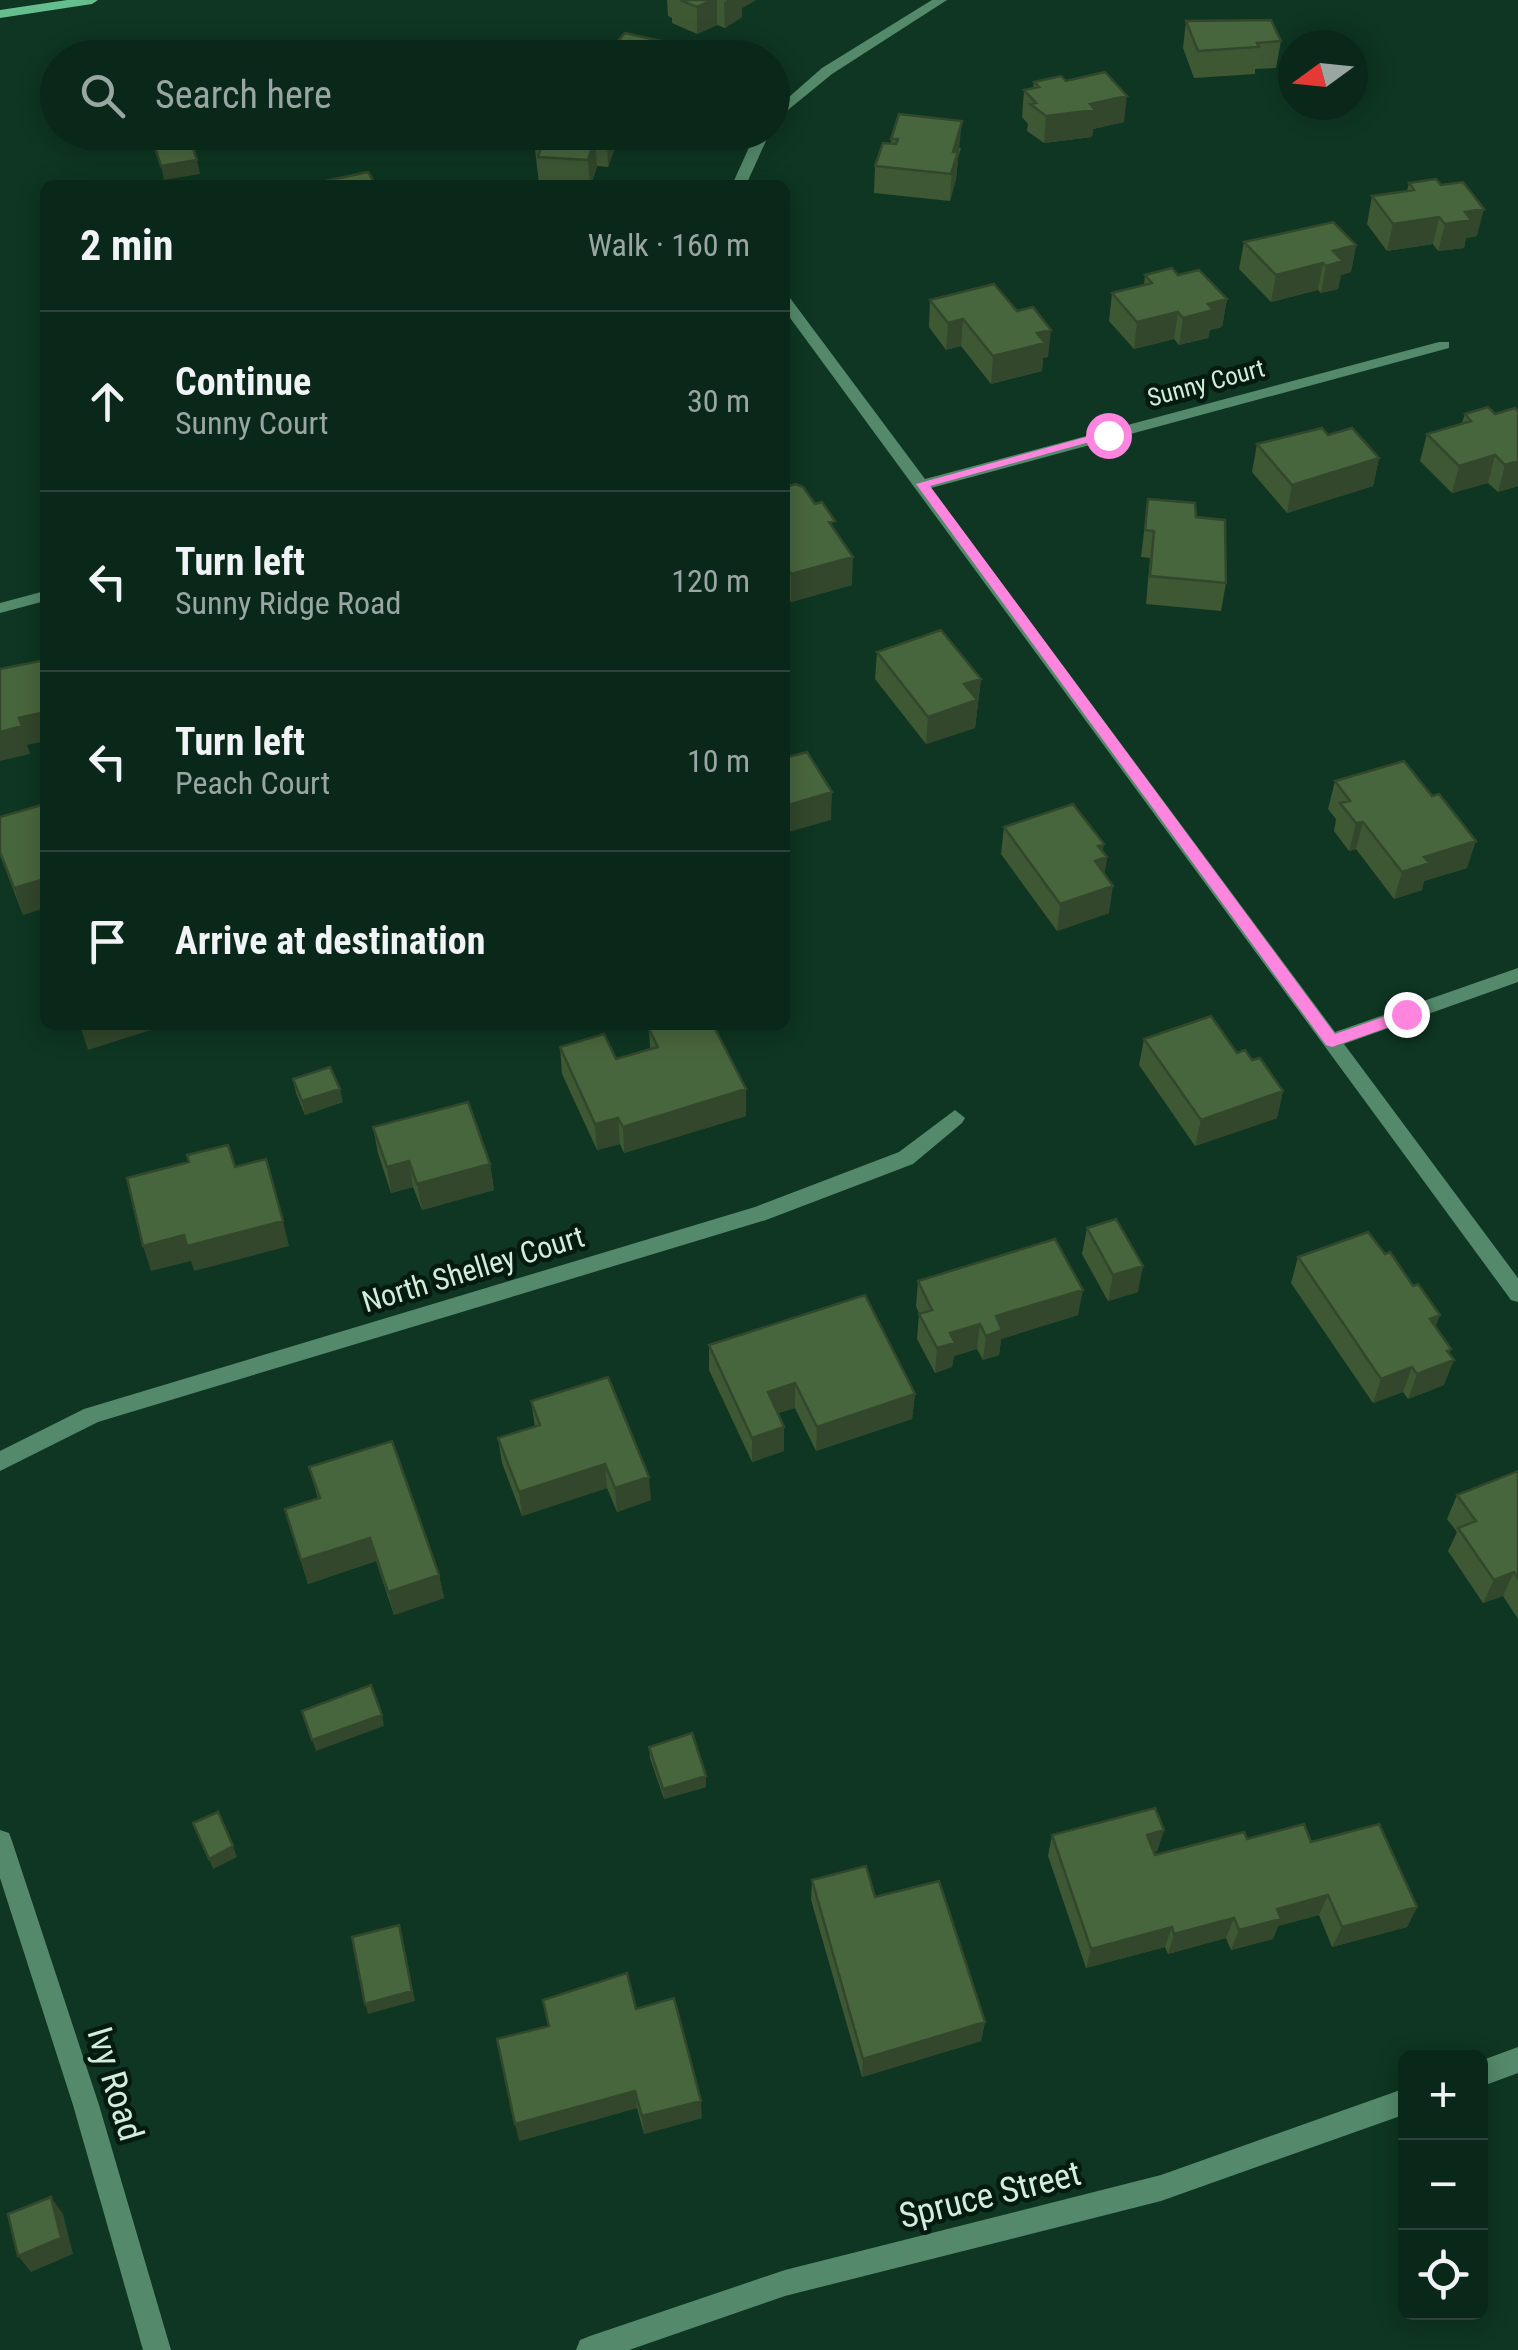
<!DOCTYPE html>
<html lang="en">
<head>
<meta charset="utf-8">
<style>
	:root { --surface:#0a281a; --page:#133023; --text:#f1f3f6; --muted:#99a6a2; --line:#2a4439 }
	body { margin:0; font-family:"Roboto Condensed",sans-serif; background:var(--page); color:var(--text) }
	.controls { position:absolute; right:30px; bottom:30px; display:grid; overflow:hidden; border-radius:15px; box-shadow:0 5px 25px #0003 }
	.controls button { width:90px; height:90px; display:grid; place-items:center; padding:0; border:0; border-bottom:2px solid var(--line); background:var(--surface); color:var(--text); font:50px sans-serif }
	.compass { position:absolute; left:1278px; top:30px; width:90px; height:90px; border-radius:50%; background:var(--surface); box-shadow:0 5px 25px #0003; rotate:255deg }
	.stop { position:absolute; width:30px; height:30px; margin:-22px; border:8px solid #ff85df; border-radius:50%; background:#fff }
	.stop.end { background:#ff85df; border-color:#fff; box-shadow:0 2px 10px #0008 }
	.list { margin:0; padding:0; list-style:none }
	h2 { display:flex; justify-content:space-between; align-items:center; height:130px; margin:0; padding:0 40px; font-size:42px }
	h2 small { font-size:32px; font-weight:400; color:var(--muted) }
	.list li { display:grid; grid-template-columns:65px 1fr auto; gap:30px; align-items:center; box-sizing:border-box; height:180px; padding:0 40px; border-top:2px solid var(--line) }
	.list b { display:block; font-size:38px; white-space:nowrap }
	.list p { margin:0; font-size:32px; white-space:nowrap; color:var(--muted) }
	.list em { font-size:32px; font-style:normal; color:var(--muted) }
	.icon { flex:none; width:55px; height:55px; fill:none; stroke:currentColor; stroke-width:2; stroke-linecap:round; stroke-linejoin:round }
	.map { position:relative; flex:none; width:1518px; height:2350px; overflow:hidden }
	.search { position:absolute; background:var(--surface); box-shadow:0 5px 25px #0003; left:40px; top:40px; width:750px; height:110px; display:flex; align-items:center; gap:25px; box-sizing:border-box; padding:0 35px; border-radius:55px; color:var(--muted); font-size:38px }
	.panel { position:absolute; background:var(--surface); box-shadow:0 5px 25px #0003; left:40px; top:180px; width:750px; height:850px; border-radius:15px }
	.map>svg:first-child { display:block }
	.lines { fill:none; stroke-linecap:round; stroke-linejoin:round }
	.street { fill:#548a6b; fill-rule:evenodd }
	.secondary { fill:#65be8e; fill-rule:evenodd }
	.wall { fill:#3e5834 }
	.shaded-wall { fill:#32472b }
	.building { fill:#48663d; stroke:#32472b; stroke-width:2.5 }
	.route { fill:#ff85df }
	.labels { text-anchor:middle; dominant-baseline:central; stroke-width:9; stroke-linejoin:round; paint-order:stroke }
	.far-street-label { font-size:25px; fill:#d2eddc; stroke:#051b10 }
	.street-label { font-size:30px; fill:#d2eddc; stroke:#051b10 }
	.near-street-label { font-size:35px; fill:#d2eddc; stroke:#051b10 }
</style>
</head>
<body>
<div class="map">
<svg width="1518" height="2350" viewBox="0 0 1518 2350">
	<rect width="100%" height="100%" fill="#0e3622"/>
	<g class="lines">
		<path class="street" d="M932 0H947L832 74 772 123V112L822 68Z
			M756 132H770L746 185H732Z
			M785 297 790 298 925 479 1439 342H1449V348L931 488 1335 1032 1518 968V982L1344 1044 1518 1278V1302L1511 1300 785 311Z
			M45 591V601L0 613V603Z
			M955 1110 965 1118 962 1123 913 1164 766 1220 98 1422 0 1471V1451L84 1409 755 1207 899 1152Z
			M0 1830 9 1833 12 1841 99 2105 171 2350H143L73 2105 0 1878Z
			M1518 2047V2073L1480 2087V2061Z
			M1406 2088V2114L1161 2201 785 2296 629 2350H576L580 2340 590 2336 785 2270 1161 2175Z"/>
		<path class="secondary" d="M67 0H98L92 4 0 18V10Z"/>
	</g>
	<path class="wall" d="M667 0H756L742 8V17L725 28 717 25 697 34 672 23V18L668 16Z
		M1186 21 1281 41 1276 68 1255 69V74L1194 78 1183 48Z
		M1066 81 1124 122 1093 129 1092 137 1044 143 1027 131 1028 124 1022 117 1024 90 1033 88 1034 82Z
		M533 132H613L614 150 608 167 597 166 591 185 539 184Z
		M891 139 961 148 958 158 956 179 950 201 874 193 875 166 891 143Z
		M1409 183 1477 236 1466 238 1464 248 1438 251 1433 244 1387 251 1367 224 1372 196 1407 191Z
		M1244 242 1356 245 1351 272 1341 275 1338 289 1321 293 1318 290 1271 302 1239 269Z
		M1145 275H1178L1227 299 1222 327 1210 330 1208 338 1179 345 1174 339 1134 349 1109 321 1112 293 1144 286Z
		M930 300 1048 357 1043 358 1042 371 991 384 961 346 946 350 929 327Z
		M1488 407 1518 486 1498 492 1488 483 1452 493 1420 461 1427 434 1462 423 1465 414Z
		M1328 435 1379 458 1373 486 1287 513 1252 472 1257 444Z
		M785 487 835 532 852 585 791 602 785 592Z
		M1148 499 1196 517 1226 583 1221 611 1146 604 1150 558 1141 557Z
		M877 652 981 679 975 728 926 744 875 679Z
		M1335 781 1467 868 1424 881 1422 890 1394 899 1356 849 1349 851 1334 831 1336 819 1328 809Z
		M0 817 23 915 0 855Z
		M1004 827 1103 852 1107 857 1104 875 1109 913 1057 931 1001 854Z
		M649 1029 746 1116 624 1153 620 1144 597 1150 562 1074 560 1047 616 1059 650 1049Z
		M1144 1039 1237 1053 1252 1060 1283 1091 1277 1118 1195 1146 1139 1065Z
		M293 1079 343 1102 305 1115 296 1093Z
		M373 1127 490 1164 494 1190 422 1210 413 1187 391 1193 378 1153Z
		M1087 1228 1138 1292 1108 1301 1082 1254Z
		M1298 1257 1436 1327 1449 1354 1444 1385 1408 1399 1403 1392 1373 1403 1291 1283Z
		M918 1281 1078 1315 1001 1339 999 1355 983 1360 977 1349 954 1356 952 1367 935 1373 917 1339 919 1314 916 1306Z
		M709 1345 915 1394 912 1419 816 1451 795 1408 778 1413 784 1427V1451L752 1462 709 1370Z
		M531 1401 651 1500 617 1512 607 1488 522 1516 502 1463 498 1438 535 1427Z
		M309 1467 439 1575 444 1598 394 1615 376 1561 308 1584 285 1509 318 1499Z
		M1518 1471V1619L1503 1596 1483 1603 1448 1551 1457 1532 1447 1519 1457 1495Z
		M649 1747 706 1776V1787L664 1799 650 1758Z
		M1164 1830 1157 1851 1154 1852 1155 1855 1247 1839 1311 1842 1417 1907 1407 1927 1332 1947 1319 1915 1278 1926 1273 1939 1231 1950 1226 1938 1168 1954 1165 1947 1086 1968 1048 1856 1052 1835Z
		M812 1880 875 1897 985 2022 981 2041 862 2077 811 1900Z
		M636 2009 702 2118 644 2134 637 2108 519 2141Z"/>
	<path class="shaded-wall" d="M712 0H717V25L697 34V7Z
		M727 0H756L742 8V17L725 28 724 2Z
		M679 45V58H670Z
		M1127 96 1124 122 1093 129 1092 137 1044 143 1046 116Z
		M962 121 956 179 950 201 953 152Z
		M609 132H613L614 150 608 167 607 140Z
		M595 139 597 166 590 185 588 160Z
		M197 160 200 174 164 180 161 166Z
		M1484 209 1477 236 1466 238 1464 248 1438 251 1445 224 1465 212Z
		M1439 217 1433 244 1387 251 1393 224Z
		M1356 245 1351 272 1341 275 1338 289 1321 293 1326 266 1333 251Z
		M1323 263 1318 290 1271 302 1276 275Z
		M1227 299 1222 327 1210 330 1208 338 1179 345 1183 318 1208 304Z
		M1178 312 1174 339 1134 349 1137 322Z
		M963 319 961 346 946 350 948 323Z
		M1051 330 1048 357 1043 358 1042 371 991 384 993 356 1037 333Z
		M1495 455 1488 483 1452 493 1459 466Z
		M1379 458 1373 486 1287 513 1292 485Z
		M1518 461V486L1498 492 1505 465Z
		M853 557 852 585 791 602V574Z
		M981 679 975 728 926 744 928 717 964 684Z
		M45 712V741L27 745 30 754 0 761V732L19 718Z
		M832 792 831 820 785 833V806Z
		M1363 822 1356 849 1349 851 1356 823Z
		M1476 841 1467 868 1424 881 1422 890 1394 899 1402 872 1424 857Z
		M1104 844 1102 859 1107 857 1103 884 1091 889 1098 846Z
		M45 879V908L23 915 14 888Z
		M1113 886 1109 913 1057 931 1060 904Z
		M80 1025H157V1028L88 1050Z
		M340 1089 343 1102 305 1115 302 1101Z
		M746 1089V1116L624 1153 623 1127Z
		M1283 1091 1277 1118 1195 1146 1201 1120Z
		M618 1118 620 1144 597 1150 595 1124Z
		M409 1161 413 1187 391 1193 387 1167Z
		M490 1164 494 1190 422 1210 417 1184Z
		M283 1221 289 1246 194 1271 191 1261 151 1271 143 1246 184 1235Z
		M1143 1266 1138 1292 1108 1301 1113 1275Z
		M1083 1290 1078 1315 1001 1339 999 1355 983 1360 986 1336 996 1316Z
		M1440 1315 1431 1340 1430 1319Z
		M980 1324 977 1349 954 1356 952 1367 935 1373 937 1348 950 1333Z
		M1451 1349 1446 1363 1454 1360 1444 1385 1408 1399 1417 1374Z
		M1412 1367 1403 1392 1373 1403 1381 1379Z
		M795 1383V1408L768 1416V1392Z
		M915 1394 912 1419 816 1451 817 1427Z
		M784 1427V1451L752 1462V1438Z
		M605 1464 607 1488 522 1516 519 1492Z
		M649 1477 651 1500 617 1512 615 1488Z
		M370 1538 376 1561 308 1584 301 1560Z
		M1514 1572 1503 1596 1483 1603 1494 1580Z
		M439 1575 444 1598 394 1615 388 1592Z
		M382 1715 384 1726 316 1751 312 1740Z
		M706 1776V1787L664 1799 663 1789Z
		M1164 1830 1157 1851 1141 1856 1147 1835Z
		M233 1846 237 1857 213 1869 209 1859Z
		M1328 1895 1319 1915 1278 1926 1273 1939 1231 1950 1239 1930 1277 1909Z
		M1417 1907 1407 1927 1332 1947 1342 1927Z
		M1234 1918 1226 1938 1168 1954 1174 1934Z
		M399 1925 415 2001 368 2014 365 2004Z
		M1172 1927 1165 1947 1086 1968 1091 1949Z
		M985 2022 981 2041 862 2077 863 2059Z
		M635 2091 637 2108 519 2141 515 2124Z
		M701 2101 702 2118 644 2134 642 2116Z
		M51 2197 63 2214 73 2254 31 2272 18 2256Z"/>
	<path class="building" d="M680 0H712L697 7Z
		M1271 20 1281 41 1257 43 1259 47 1198 51 1186 21Z
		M625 33 679 45 670 58H603Z
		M1105 72 1127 96 1090 104 1095 110 1046 116 1030 104 1036 103 1024 90 1039 87 1034 82 1061 76 1066 81Z
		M899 114 962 121 953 152H958L951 174 875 166 883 143 896 144 898 139H891Z
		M170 132H188L197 160 161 166 152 138 171 135Z
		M533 132H609L607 140 595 139 588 160 538 157 545 134Z
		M368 172 376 185H306Z
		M1436 179 1441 185 1463 182 1484 209 1465 212 1471 220 1445 224 1439 217 1393 224 1372 196 1414 190 1409 183Z
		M1333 222 1356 245 1333 251 1343 261 1326 266 1323 263 1276 275 1244 242Z
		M1172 268 1178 275 1199 270 1227 299 1208 304 1213 310 1183 318 1178 312 1137 322 1112 293 1152 283 1145 275Z
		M994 284 1017 311 1033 307 1051 330 1037 333 1045 343 993 356 963 319 948 323 930 300Z
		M1488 407 1495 414 1515 408 1518 411V461L1505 465 1495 455 1459 466 1427 434 1471 421 1465 414Z
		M1322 428 1328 435 1352 428 1379 458 1292 485 1257 444Z
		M796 484 803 487 815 504 822 502 835 521 829 522 853 557 791 574 785 564V487Z
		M1148 499 1195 503 1196 517 1225 520 1226 583 1150 576 1154 531 1145 530Z
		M941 630 981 679 964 684 977 700 928 717 877 652Z
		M45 660V712L19 718 22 726 0 732V669Z
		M807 752 832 792 785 806V758Z
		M1404 761 1432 796 1439 794 1476 841 1424 857 1430 863 1402 872 1363 822 1356 823 1340 803 1350 801 1335 781Z
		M45 804V879L14 888 0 852V817Z
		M1073 804 1104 844 1098 846 1107 857 1095 861 1113 886 1060 904 1004 827Z
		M1211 1016 1237 1053 1245 1050 1252 1060 1260 1058 1283 1091 1201 1120 1144 1039Z
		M664 1025H713L746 1089 623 1127 618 1118 595 1124 560 1047 604 1034 616 1059 658 1047 649 1029Z
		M330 1067 340 1089 302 1101 293 1079Z
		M468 1102 490 1164 417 1184 409 1161 387 1167 373 1127Z
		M228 1145 235 1167 266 1159 283 1221 187 1246 184 1235 143 1246 127 1178 189 1162 187 1155Z
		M1116 1219 1143 1266 1113 1275 1087 1228Z
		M1368 1232 1385 1254 1390 1252 1413 1286 1418 1284 1440 1315 1430 1319 1451 1349 1447 1351 1454 1360 1417 1374 1412 1367 1381 1379 1298 1257Z
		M1055 1239 1083 1290 996 1316 1002 1330 986 1336 980 1324 950 1333 955 1343 937 1348 919 1314 932 1310 918 1281Z
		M865 1295 915 1394 817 1427 795 1383 768 1392 784 1427 752 1438 709 1345Z
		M608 1377 649 1477 615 1488 605 1464 519 1492 498 1438 540 1425 531 1401Z
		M392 1441 439 1575 388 1592 370 1538 301 1560 285 1509 320 1498 309 1467Z
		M1518 1471V1579L1514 1572 1494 1580 1458 1528 1476 1521 1457 1495Z
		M371 1685 382 1715 312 1740 302 1711Z
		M692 1733 706 1776 663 1789 649 1747Z
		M1155 1808 1164 1830 1147 1835 1155 1855 1244 1832 1247 1839 1304 1824 1311 1842 1379 1824 1417 1907 1342 1927 1328 1895 1277 1909 1281 1919 1239 1930 1234 1918 1174 1934 1172 1927 1091 1949 1052 1835Z
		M218 1812 233 1846 209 1859 193 1823Z
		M866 1866 875 1897 939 1881 985 2022 863 2059 812 1880Z
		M399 1925 412 1991 365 2004 352 1937Z
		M627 1973 636 2009 674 1998 701 2101 642 2116 635 2091 515 2124 497 2039 549 2026 543 2000Z
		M51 2197 61 2238 18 2256 8 2214Z"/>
	<path class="route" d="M1104 432 1115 435 930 486 1335 1034 1406 1009 1414 1014 1412 1019 1332 1047 1326 1045 916 484Z"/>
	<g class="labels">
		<g class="far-street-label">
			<text transform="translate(1206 383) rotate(-15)">Sunny Court</text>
		</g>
		<g class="street-label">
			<text transform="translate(473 1269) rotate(-17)">North Shelley Court</text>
		</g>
		<g class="near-street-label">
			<text transform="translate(115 2084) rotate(73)">Ivy Road</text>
			<text transform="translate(990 2195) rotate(-14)">Spruce Street</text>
		</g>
	</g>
</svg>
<div class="controls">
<button>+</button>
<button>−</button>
<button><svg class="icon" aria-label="locate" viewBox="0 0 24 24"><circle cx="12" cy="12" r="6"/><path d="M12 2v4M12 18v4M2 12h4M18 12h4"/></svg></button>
</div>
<svg class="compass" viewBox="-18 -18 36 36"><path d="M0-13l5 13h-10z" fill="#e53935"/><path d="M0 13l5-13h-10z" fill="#99a6a2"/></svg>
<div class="stop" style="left:1108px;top:435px"></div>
<div class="stop end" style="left:1406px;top:1014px"></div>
<div class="search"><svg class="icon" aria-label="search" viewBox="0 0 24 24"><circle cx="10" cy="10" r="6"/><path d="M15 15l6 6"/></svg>Search here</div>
<section class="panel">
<h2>2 min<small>Walk · 160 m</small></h2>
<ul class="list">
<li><svg class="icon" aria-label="ahead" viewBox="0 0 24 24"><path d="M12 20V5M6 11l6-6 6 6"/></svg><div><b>Continue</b><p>Sunny Court</p></div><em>30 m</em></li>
<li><svg class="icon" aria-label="left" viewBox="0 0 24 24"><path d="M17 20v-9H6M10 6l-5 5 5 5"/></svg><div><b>Turn left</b><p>Sunny Ridge Road</p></div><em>120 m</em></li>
<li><svg class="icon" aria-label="left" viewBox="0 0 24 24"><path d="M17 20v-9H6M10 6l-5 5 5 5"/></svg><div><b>Turn left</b><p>Peach Court</p></div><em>10 m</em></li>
<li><svg class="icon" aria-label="arrive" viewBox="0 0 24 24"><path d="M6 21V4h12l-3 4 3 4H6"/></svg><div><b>Arrive at destination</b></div></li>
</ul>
</section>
</div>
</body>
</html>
